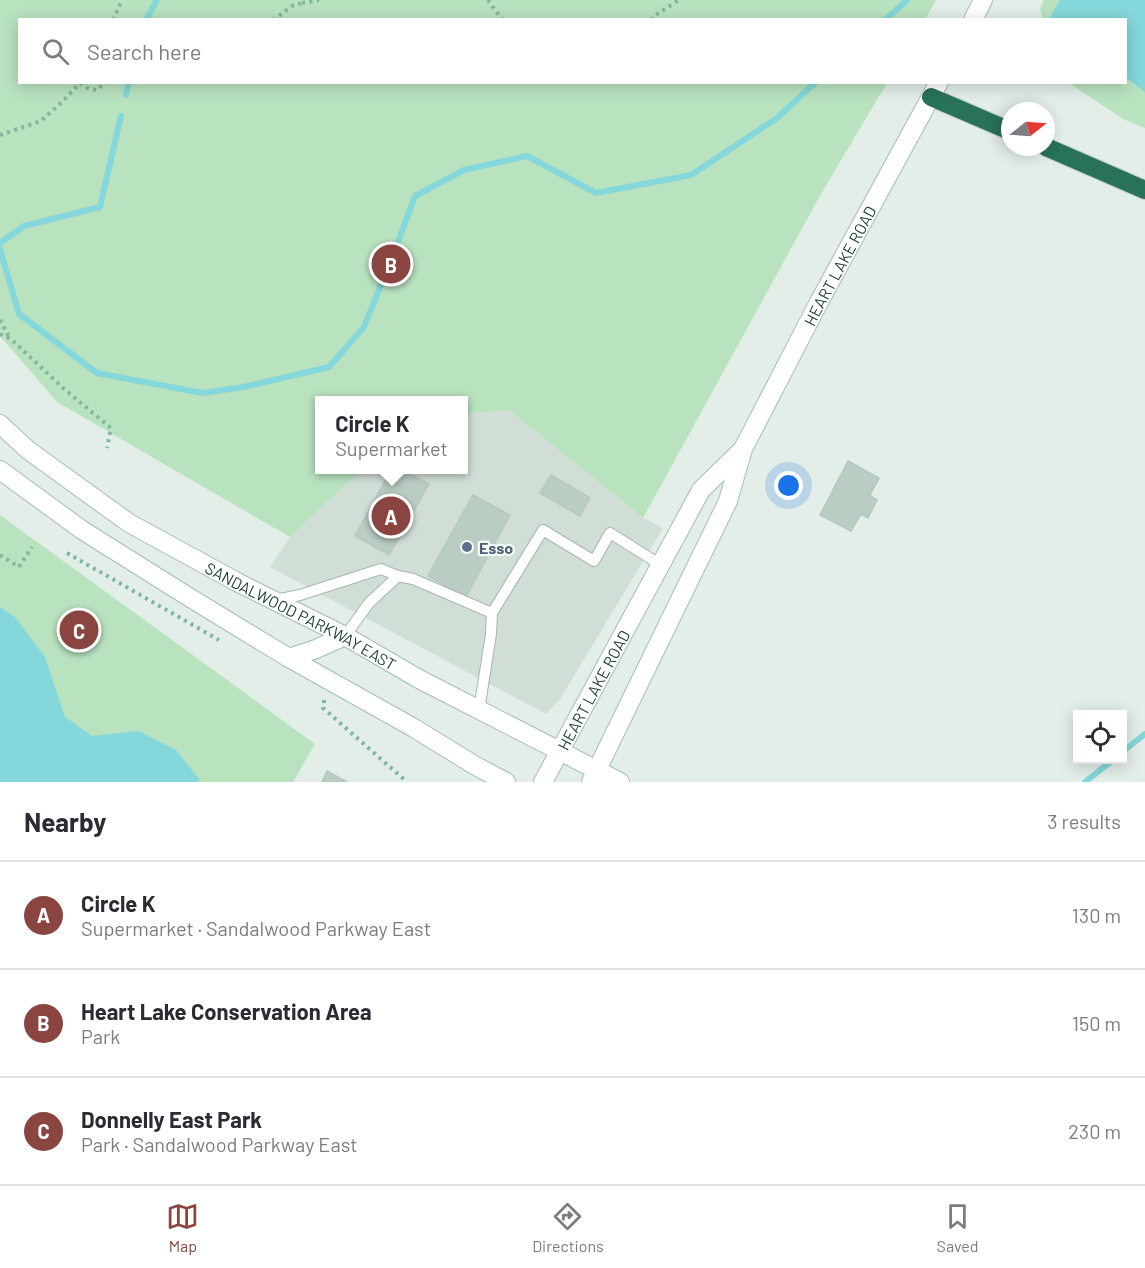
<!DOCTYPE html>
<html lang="en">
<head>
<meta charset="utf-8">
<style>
	:root { --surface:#fff; --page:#f7f7f7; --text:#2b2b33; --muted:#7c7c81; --line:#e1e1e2; --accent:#8a4540 }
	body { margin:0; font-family:Barlow,sans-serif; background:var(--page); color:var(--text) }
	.controls { position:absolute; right:18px; bottom:18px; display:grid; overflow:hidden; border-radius:0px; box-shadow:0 3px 15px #0003 }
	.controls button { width:54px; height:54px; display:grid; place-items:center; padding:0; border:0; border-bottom:2px solid var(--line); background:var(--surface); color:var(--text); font:30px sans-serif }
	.compass { position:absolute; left:1001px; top:102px; width:54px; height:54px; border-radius:50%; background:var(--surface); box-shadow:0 3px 15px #0003; rotate:73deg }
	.you { position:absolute; left:789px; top:486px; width:21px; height:21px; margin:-15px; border:4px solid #fff; border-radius:50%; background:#1a73e8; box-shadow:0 0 0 9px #1a73e833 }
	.badge { display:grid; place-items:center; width:39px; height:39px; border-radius:50%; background:var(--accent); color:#fff; font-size:20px; font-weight:700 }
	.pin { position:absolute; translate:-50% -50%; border:3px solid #fff; box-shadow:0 2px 6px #0006 }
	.popup { position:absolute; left:315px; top:396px; width:153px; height:78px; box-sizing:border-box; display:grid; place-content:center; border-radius:0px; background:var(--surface); filter:drop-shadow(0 2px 4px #0005); font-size:20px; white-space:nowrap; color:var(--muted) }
	.popup b { font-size:22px; color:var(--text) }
	.popup::after { content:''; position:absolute; left:50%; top:100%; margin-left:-12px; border:12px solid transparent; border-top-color:var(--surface) }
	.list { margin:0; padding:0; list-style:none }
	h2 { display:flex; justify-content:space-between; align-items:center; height:78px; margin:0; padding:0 24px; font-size:26px }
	h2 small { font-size:20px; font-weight:400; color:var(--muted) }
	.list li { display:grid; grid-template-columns:39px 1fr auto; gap:18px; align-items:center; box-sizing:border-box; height:108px; padding:0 24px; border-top:2px solid var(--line) }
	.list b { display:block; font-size:22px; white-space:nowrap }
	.list p { margin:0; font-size:20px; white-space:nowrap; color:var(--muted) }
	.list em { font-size:20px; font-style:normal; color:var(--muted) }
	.icon { flex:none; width:33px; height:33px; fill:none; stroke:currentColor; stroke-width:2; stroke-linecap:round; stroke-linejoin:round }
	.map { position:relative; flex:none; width:1145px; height:782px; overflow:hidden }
	.search { position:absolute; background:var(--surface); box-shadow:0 3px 15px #0003; left:18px; right:18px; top:18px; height:66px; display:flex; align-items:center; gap:15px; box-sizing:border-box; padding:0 21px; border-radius:0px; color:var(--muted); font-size:22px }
	.sheet { height:402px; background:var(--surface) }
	nav { display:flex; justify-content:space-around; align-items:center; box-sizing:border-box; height:84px; border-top:2px solid var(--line); background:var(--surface); font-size:16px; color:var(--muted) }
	nav a { display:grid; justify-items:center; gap:3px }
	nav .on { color:var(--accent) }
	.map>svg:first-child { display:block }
	.built { fill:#d1ded6 }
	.green { fill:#b9e2bf }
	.water { fill:#84d7da }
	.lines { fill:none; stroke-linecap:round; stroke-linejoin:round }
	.stream { stroke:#84d7da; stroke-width:6 }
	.building { fill:#bacdc3; stroke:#b4c9be; stroke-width:1.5 }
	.lane-casing { stroke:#a5b7af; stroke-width:12 }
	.secondary-casing { stroke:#a3bfb1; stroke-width:20 }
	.highway-casing { stroke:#c1cac6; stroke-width:20 }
	.path { stroke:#7fb69e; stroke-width:4; stroke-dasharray:3 4.5; stroke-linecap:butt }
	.lane { stroke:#fff; stroke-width:10 }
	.secondary { stroke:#fff; stroke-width:18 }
	.highway { stroke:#28725a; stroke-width:18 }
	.service-dot { fill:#5c6f8a; stroke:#f4faf6; stroke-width:2 }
	.labels { text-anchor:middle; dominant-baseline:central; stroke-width:4.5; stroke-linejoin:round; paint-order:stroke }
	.street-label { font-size:16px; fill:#204235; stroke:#f4faf6 }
	.service-label { font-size:16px; font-weight:bold; fill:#4e5e75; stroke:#f4faf6; text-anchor:start }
</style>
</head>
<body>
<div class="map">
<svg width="1145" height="782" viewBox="0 0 1145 782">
	<rect width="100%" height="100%" fill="#e3eee8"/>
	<path class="built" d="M509 410 643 518 663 528 560 699 546 714 270 567 290 537 361 470H463V414Z"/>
	<path class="green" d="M0 0H936L925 20H20V82L887 83 822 192 643 518 509 410 463 414V400H319V470H361L290 537 57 402 0 336Z
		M1044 0H1145V128L1123 119 1069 83 1126 82V20L1043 19 1040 8Z
		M0 515 315 744 293 782H0Z"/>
	<path class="water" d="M1060 0H1145V92L1126 78V20L1049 19Z
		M0 607 15 617 45 657 65 717 92 736 138 731 176 750 199 779 198 782H0Z"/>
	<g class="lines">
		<path class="stream" d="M146 20 157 0
			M885 20 907 0
			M126 95 129 82
			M0 243 24 226 100 207 121 116
			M0 249 19 314 97 373 202 393 244 387 329 367 364 327 395 250 415 196 464 170 527 156 596 193 691 175 777 118 816 82
			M1122 752 1145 734
			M1085 782 1113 760"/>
	</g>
	<path class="building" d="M848 461 879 478 870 495 877 500 868 518 861 514 851 531 820 515Z
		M391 470H402L429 484 389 555 355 536Z
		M551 475 590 498 580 516 540 493Z
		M473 495 510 515 466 597 428 576Z
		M327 771 347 782H322Z"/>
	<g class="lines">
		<defs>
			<path id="lane" d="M275 600 300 595 381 569 398 576 413 579 492 613
				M345 636 369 603 398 576
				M479 710 491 634 492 613 543 530 594 561 610 533 661 565"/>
			<g id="secondary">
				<path d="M973 20 983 0"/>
				<path id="s1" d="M0 424 28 450 129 523 237 582 345 636 419 679 620 782"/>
				<path d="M0 470 82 530 192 599 289 658 414 728 474 765 506 782"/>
				<path d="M289 658 316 649 345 636"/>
				<path id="s2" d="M543 782 701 490 741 451"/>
				<path id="s3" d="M591 782 728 501 743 449 819 302 939 82"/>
			</g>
			<path id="highway" d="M931 97 1010 131
				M1046 147 1145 190"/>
		</defs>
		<use href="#lane" class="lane-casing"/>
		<use href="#secondary" class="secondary-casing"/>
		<use href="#highway" class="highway-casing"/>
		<path class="path" d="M488 0 500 17 503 20
			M302 3 319 0
			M113 20 122 0
			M273 20 292 6 302 3 304 0
			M651 20 654 16 679 0
			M80 83 89 89 98 90 104 82
			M0 135 41 121 64 100 81 82
			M0 320 10 339
			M0 334 11 339 63 388 111 428 107 448
			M67 553 219 640
			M0 555 19 567 32 547
			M324 700 323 708 407 782"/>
		<use href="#lane" class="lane"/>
		<use href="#secondary" class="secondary"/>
		<use href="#highway" class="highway"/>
	</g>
	<circle class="service-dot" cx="467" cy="547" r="6"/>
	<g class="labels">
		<g class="street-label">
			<text stroke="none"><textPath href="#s3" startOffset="574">HEART LAKE ROAD</textPath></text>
			<text stroke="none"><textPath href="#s1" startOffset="358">SANDALWOOD PARKWAY EAST</textPath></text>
			<text stroke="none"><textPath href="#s2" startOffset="105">HEART LAKE ROAD</textPath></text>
		</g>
		<g class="service-label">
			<text x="479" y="547">Esso</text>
		</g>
	</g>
</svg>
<div class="controls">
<button><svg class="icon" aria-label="locate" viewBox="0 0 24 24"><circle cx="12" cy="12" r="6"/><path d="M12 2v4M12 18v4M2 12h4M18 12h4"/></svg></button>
</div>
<svg class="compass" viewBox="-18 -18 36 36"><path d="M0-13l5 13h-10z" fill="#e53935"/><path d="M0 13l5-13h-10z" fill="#7c7c81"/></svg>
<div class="you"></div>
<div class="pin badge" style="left:391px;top:516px">A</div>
<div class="popup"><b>Circle K</b>Supermarket</div>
<div class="pin badge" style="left:391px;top:264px">B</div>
<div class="pin badge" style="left:79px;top:630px">C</div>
<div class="search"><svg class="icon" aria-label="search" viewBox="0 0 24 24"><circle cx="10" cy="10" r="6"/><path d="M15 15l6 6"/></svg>Search here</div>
</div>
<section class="sheet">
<h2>Nearby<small>3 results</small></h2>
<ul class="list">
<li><span class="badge">A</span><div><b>Circle K</b><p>Supermarket · Sandalwood Parkway East</p></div><em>130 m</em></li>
<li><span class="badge">B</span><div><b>Heart Lake Conservation Area</b><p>Park</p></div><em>150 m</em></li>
<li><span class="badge">C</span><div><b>Donnelly East Park</b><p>Park · Sandalwood Parkway East</p></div><em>230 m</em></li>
</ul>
</section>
<nav>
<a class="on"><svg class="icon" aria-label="map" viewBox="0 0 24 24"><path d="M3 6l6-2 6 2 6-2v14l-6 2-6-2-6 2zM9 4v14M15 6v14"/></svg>Map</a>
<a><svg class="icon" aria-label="directions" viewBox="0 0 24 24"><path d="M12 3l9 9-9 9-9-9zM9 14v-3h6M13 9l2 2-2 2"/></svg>Directions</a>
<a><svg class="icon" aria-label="saved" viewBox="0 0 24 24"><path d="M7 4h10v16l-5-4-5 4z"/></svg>Saved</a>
</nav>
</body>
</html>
